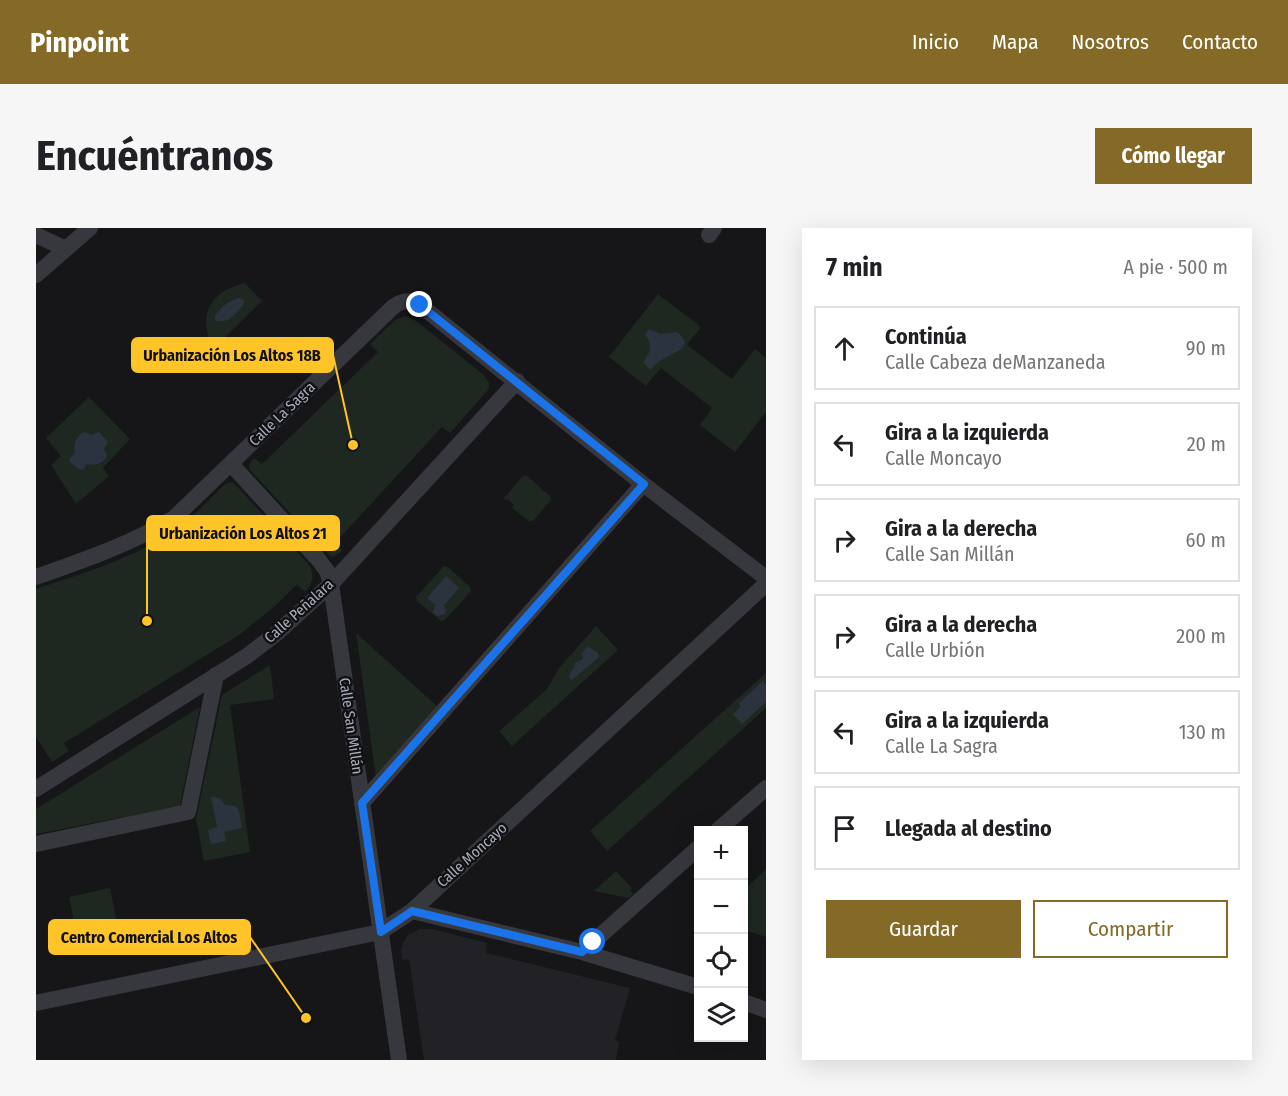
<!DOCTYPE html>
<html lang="es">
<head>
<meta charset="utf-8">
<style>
	:root { --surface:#fff; --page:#f6f6f6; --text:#202124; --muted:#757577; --line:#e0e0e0; --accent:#846a26 }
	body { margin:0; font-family:"Fira Sans Condensed",sans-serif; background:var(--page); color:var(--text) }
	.controls { position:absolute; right:18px; bottom:18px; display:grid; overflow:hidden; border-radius:0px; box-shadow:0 6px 24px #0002 }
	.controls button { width:54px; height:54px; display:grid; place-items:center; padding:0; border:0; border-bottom:2px solid var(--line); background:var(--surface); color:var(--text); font:30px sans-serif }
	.stop { position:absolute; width:18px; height:18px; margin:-14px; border:4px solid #1a73e8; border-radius:50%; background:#fff }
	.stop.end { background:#1a73e8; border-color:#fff; box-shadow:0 2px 6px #0008 }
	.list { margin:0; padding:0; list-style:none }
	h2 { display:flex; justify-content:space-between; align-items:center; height:78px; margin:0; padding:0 24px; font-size:26px }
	h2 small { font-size:20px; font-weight:400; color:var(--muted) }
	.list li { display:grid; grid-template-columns:39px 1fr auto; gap:18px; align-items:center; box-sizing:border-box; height:84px; margin:0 12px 12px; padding:0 12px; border:2px solid var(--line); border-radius:0px }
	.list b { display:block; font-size:22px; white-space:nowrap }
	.list p { margin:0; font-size:20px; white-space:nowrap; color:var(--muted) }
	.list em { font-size:20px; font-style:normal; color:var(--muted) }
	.actions { display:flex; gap:12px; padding:18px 24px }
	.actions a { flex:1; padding:14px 0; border:2px solid var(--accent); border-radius:0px; text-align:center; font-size:21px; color:var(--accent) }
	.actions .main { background:var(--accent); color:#fff }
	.icon { flex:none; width:33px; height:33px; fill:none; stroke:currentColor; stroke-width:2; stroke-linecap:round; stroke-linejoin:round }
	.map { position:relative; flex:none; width:730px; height:832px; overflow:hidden; border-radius:0px }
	header { display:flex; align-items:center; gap:36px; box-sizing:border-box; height:84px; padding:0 30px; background:var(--accent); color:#fff }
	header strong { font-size:28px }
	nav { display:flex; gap:33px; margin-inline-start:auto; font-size:21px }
	.intro { display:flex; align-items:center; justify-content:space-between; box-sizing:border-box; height:144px; padding:0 36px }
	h1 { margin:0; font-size:42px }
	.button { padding:15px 27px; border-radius:0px; background:var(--accent); color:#fff; font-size:21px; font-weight:700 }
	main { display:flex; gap:36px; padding:0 36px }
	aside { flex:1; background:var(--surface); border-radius:0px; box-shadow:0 6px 24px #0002 }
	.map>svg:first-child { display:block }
	.built { fill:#222226 }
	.green { fill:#1e2720 }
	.water { fill:#2b343e }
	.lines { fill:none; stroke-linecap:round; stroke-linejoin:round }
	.minor { stroke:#37383e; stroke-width:16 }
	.route { stroke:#1a73e8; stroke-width:8 }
	.labels { text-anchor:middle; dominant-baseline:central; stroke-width:5; stroke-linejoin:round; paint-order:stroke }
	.street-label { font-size:15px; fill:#a7acba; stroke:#111114 }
	.leader { fill:none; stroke:#ffc428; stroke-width:2 }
	.callout-dot { fill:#ffc428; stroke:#111114; stroke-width:2 }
	.callout { fill:#ffc428; stroke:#ffc428; stroke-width:2 }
	.callout-label { font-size:16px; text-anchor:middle; font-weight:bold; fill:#111 }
</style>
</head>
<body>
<header>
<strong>Pinpoint</strong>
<nav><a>Inicio</a><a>Mapa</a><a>Nosotros</a><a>Contacto</a></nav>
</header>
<div class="intro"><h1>Encuéntranos</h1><a class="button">Cómo llegar</a></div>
<main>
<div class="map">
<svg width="730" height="832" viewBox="0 0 730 832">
	<rect width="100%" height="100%" fill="#161619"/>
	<path class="built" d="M384 701H396L451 715 450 725 594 760 579 812 583 814 580 832H388L373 731 366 732 365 724 366 716 372 707Z"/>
	<path class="green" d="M209 55 226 73 180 118C172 110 170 104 170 92 172 70 189 60 209 55Z
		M622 66 665 99 651 117 696 151 719 121 730 130V184L699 224 664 197 676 180 625 140 610 158 573 129Z
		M369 88 379 92 448 147 453 155V161L414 205 406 199 299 315 306 323 297 329 293 327 214 242 213 236 218 230 226 236 342 124 334 116 359 92Z
		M53 169 94 211 67 240 73 248 40 276 15 237 25 228 10 210Z
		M490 247 514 268 515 272 498 292 494 294 476 280 478 277 471 271 469 273 468 270 486 249Z
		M194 254 198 255 273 337C279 347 277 356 269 364L261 356 239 378 203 407 28 515 33 523 16 534 0 509V361C47 345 100 330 141 300 158 288 173 272 189 256Z
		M408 338 412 339 434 359 435 363 409 392 405 393 381 373 380 369Z
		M560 398 582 422 476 518 463 503 511 461 523 440Z
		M320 405 402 479 340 550Z
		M234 437 238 471 194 477 214 624 168 633 160 591 186 467Z
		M730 445V480L571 623 554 603Z
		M164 479 144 578 0 606V581Z
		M730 641V709L708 702V662Z
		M580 643 596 660 594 662 597 666 593 670 558 663Z
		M74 660 82 700 41 708 33 669Z"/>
	<path class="water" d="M203 70 208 72V75C201 85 193 97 179 92V87C189 77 188 75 203 70Z
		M613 101 625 106 641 104C660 118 639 124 629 130 623 133 618 137 614 142L607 134C615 125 617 116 609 107Z
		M49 204 55 207 63 204 72 214 68 221 71 228C66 236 59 238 50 236L48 241 44 242 35 235 33 231 39 225C37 216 40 208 49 204Z
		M410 348 423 360 408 377 410 381 409 386 401 388 397 384 399 377 391 370Z
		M553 419 562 425 563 429 535 453 533 449 535 443 537 442 539 435 547 431 546 425 550 420Z
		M727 453 730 457V474L706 496 697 486 705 479 703 475Z
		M175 569 184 570 189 577 200 578 203 583 206 600 188 604 190 613 175 616 172 602 181 599Z"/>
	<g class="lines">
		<path class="minor" d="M0 7 30 21
			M673 7 678 0
			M0 47 54 0
			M195 236 282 331 291 343 295 356 363 832
			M0 349C48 332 95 316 138 290L357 79C366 72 374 71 384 77L607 256 730 350
			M0 561 211 428 241 405 295 356 481 153
			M326 575 607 256
			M682 602 730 560
			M0 616 152 584 180 447
			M376 683 546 724 662 759
			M546 724 662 620
			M708 774 730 782
			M0 775 344 704 376 683 730 356"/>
	</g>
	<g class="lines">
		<path class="route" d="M384 77 608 256 326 575 345 704 376 683 546 724 557 714"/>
	</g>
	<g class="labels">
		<g class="street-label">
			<text transform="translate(246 186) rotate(-44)">Calle La Sagra</text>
			<text transform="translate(263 383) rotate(-42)">Calle Peñalara</text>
			<text transform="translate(315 498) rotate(82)">Calle San Millán</text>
			<text transform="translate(436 627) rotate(-42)">Calle Moncayo</text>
		</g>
	</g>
	<path class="leader" d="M317 217L297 127M111 393L111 305M270 790L214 709"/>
	<g class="callout-dot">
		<circle cx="317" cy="217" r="6"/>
		<circle cx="111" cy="393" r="6"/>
		<circle cx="270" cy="790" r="6"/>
	</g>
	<g class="callout">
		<rect x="96" y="110" width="201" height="34" rx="6"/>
		<rect x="111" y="288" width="192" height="34" rx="6"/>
		<rect x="13" y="692" width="201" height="34" rx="6"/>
	</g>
	<g class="callout-label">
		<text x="196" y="133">Urbanización Los Altos 18B</text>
		<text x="207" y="311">Urbanización Los Altos 21</text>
		<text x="113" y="715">Centro Comercial Los Altos</text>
	</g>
</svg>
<div class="controls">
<button>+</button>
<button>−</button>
<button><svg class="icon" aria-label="locate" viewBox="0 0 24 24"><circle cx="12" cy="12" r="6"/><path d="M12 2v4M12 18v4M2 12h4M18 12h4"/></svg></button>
<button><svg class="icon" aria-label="layers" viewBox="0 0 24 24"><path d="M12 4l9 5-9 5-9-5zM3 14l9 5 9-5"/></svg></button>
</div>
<div class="stop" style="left:557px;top:714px"></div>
<div class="stop end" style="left:384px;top:77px"></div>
</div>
<aside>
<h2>7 min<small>A pie · 500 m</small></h2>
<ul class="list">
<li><svg class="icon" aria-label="ahead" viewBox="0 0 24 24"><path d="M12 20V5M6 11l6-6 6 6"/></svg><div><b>Continúa</b><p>Calle Cabeza deManzaneda</p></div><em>90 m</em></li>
<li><svg class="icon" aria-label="left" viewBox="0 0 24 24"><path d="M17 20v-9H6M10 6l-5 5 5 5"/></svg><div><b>Gira a la izquierda</b><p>Calle Moncayo</p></div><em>20 m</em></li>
<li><svg class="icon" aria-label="right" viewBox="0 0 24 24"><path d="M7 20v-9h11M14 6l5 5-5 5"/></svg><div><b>Gira a la derecha</b><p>Calle San Millán</p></div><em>60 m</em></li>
<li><svg class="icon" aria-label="right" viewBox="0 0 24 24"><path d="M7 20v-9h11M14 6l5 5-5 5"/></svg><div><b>Gira a la derecha</b><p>Calle Urbión</p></div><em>200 m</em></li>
<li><svg class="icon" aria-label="left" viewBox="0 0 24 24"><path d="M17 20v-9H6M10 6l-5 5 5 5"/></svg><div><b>Gira a la izquierda</b><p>Calle La Sagra</p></div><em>130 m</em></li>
<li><svg class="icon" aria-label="arrive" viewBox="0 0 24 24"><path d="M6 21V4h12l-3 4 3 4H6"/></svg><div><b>Llegada al destino</b></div></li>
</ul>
<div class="actions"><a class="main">Guardar</a><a>Compartir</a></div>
</aside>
</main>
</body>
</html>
